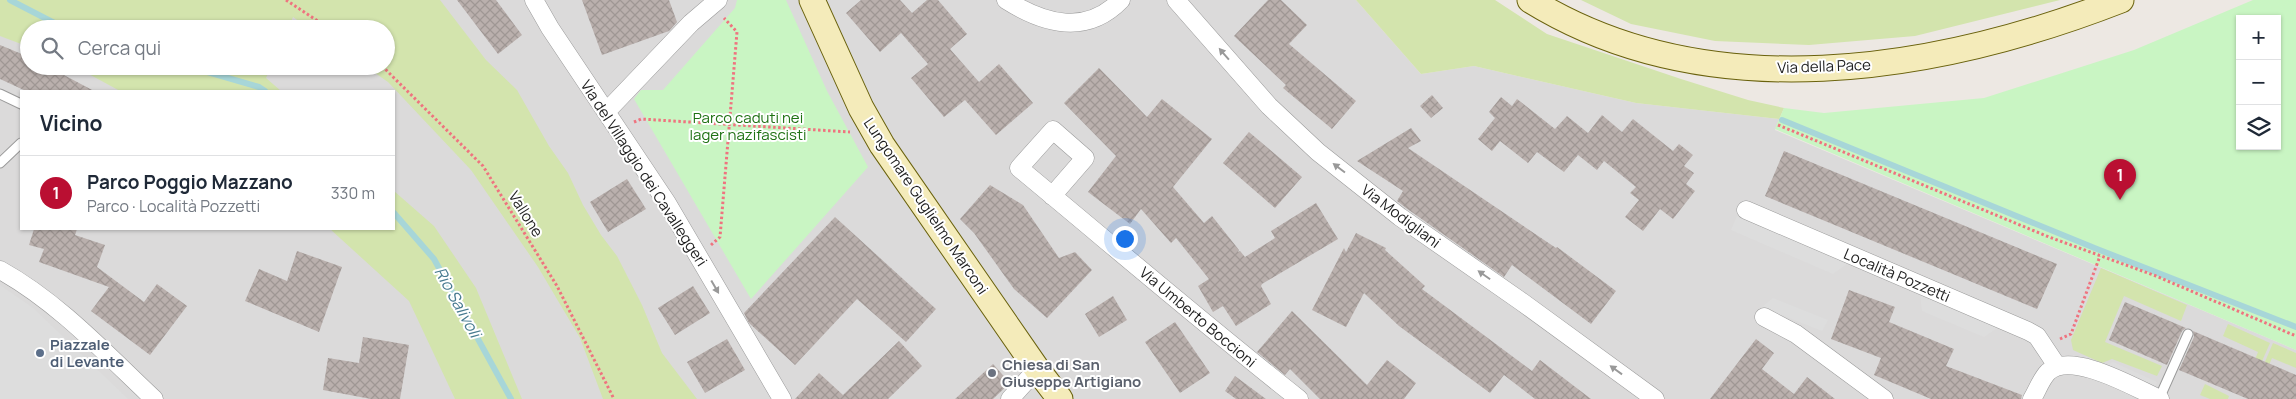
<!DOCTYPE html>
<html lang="it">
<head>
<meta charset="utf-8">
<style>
	:root { --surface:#fff; --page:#f2f2f3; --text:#1f2937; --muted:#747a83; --line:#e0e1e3; --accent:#ba0f32 }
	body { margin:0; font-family:Manrope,sans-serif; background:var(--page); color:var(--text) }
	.controls { position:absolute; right:15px; top:15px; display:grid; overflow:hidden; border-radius:0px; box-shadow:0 1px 4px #0004 }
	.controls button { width:45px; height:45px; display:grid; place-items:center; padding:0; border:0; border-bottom:1px solid var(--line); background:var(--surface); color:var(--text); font:25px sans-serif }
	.you { position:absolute; left:1124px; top:238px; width:18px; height:18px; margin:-12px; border:4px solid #fff; border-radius:50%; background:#1a73e8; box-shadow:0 0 0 8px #1a73e833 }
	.badge { display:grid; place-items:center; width:32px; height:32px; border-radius:50%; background:var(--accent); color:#fff; font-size:16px; font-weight:700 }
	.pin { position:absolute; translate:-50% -41px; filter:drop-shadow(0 1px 2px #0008) }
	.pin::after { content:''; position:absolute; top:26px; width:18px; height:15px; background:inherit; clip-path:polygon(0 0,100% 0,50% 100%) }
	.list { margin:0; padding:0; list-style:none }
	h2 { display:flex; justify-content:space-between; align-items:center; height:65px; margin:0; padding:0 20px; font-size:21px }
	h2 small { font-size:16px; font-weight:400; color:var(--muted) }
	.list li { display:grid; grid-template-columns:32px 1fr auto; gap:15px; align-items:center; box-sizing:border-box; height:75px; padding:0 20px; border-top:1px solid var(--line) }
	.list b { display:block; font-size:19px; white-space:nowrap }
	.list p { margin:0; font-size:16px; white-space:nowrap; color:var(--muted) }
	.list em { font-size:16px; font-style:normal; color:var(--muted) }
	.icon { flex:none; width:28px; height:28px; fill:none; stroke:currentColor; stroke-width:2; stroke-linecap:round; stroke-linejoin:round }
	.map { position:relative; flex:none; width:2296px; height:399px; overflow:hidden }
	.search { position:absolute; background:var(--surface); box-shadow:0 1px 4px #0004; left:20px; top:20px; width:375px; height:55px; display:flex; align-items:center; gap:12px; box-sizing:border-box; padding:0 18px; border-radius:28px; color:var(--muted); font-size:19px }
	.panel { position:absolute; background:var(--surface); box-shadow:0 1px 4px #0004; left:20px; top:90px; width:375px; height:140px; border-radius:0px }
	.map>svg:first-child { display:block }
	.residential { fill:#dbdada; fill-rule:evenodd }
	.grass { fill:#d3e4ad }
	.park { fill:#c9f5c3; fill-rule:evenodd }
	.parking { fill:#ddd }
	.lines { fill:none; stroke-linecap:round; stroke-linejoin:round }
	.stream { stroke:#a7d6d8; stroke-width:6 }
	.building { fill:url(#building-cross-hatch) }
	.lane-casing { stroke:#9a9a9a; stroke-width:11 }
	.street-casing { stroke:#9a9a9a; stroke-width:19 }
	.secondary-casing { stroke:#6a620d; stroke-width:27 }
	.path { stroke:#ef737f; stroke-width:3; stroke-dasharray:2.5 2.5; stroke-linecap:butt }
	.lane { stroke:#fff; stroke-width:9 }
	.street { stroke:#fff; stroke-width:18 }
	.secondary { stroke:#f4ebba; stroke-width:25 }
	.oneway { fill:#999 }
	.service-dot { fill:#5c6f8a; stroke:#fff; stroke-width:2 }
	.worship-dot { fill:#6b7280; stroke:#fff; stroke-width:2 }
	.labels { text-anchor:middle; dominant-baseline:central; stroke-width:4; stroke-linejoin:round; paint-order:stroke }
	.street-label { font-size:15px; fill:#1d1d1d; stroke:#fff }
	.park-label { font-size:15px; fill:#1f7214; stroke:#fff }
	.service-label { font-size:15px; font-weight:bold; fill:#4e5e75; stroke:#fff; text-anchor:start }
	.worship-label { font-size:15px; font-weight:bold; fill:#5b616d; stroke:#fff; text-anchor:start }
	.water-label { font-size:16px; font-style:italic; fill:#477a8f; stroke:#fff }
</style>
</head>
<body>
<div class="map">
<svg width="2296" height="399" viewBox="0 0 2296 399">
	<defs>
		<pattern id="building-cross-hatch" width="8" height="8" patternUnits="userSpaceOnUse" patternTransform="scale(1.25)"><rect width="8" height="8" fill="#bab0ad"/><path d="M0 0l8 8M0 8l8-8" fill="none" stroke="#9f9794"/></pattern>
	</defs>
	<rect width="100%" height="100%" fill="#ede8e3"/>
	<path class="residential" d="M0 0H1356L1421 74 1474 66 1636 103 1779 119 1775 130 2296 350V399H0ZM29 29H386V66H29ZM21 91H394V229H21Z"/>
	<path class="grass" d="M0 0H440L486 60 517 90 549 146 568 173 583 205 601 235 617 256 642 305 662 353 697 399H603L580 338 538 267 471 170 388 82 365 66H386V29H310L293 17 288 29H29V47L0 36Z
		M1356 0H1495L1547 34 1681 79 1748 100 1784 108 1775 129 1779 119 1636 103 1474 66 1421 74Z
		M1581 0H2060L1915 36 1809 45 1715 41 1631 24Z
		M74 66H271L266 78 281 91H120Z
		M394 191 434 226 476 288 522 399H455L409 301 330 229H394Z
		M2101 268 2187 305 2181 321 2124 296 2105 342 2162 366 2157 376 2112 359 2102 363 2073 350 2071 340Z
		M2228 324 2270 343 2259 368 2253 365 2258 352 2223 336Z
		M2273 343 2296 353V368L2272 358 2255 399H2249Z
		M2205 384 2229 396 2228 399H2210L2200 395Z"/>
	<path class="park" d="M737 0H786L827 91 868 167 751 299 634 99 641 90H663L735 8Z
		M2253 0H2296V350L1775 129 1784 108 1824 113 1984 98 2134 50ZM2240 19H2277V146H2240Z"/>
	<path class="parking" d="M1737 216 1848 263 1833 274 1731 230Z
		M0 285 33 308 128 399H0Z
		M1920 294 2000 326 1984 337 1922 311Z
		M1773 298 1828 320 1822 331 1762 307Z
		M2113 362 2157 382 2154 390 2103 367Z"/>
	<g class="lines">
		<path class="stream" d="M10 0 66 29
			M187 66 259 87 265 91
			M1782 120 2097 249 2296 327
			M394 213 434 259 511 399"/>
	</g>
	<path class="building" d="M457 0H496L522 35 498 54Z
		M582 0H669L677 22 669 31 602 55Z
		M861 0H900L912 13 927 0H938L967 34 950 49 979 82 999 64 1033 103 996 135 965 100 944 117 911 78 928 64 901 33 880 52 846 13Z
		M1268 0H1281L1307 25 1289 44 1356 101 1332 129 1283 88 1286 85 1234 36Z
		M0 45 29 57V66H47L94 91H26L0 79Z
		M1099 68 1147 117 1162 99 1212 139 1173 187 1204 223 1212 216 1239 250 1238 252 1240 251 1245 257 1275 238 1271 231 1316 203 1338 239 1262 284 1261 286 1271 304 1236 326 1223 306 1213 312 1198 286 1209 279 1176 238 1171 243 1141 209 1130 224 1088 192 1116 156 1064 103Z
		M1432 95 1443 108 1431 118 1420 106Z
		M1501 97 1512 106 1517 99 1555 129 1567 116 1588 133 1602 115 1622 132 1633 119 1673 151 1679 144 1693 155 1684 166 1694 173 1686 184 1695 191 1673 219 1660 209 1643 231 1625 217 1639 200 1630 193 1636 187 1604 161 1597 170 1578 155 1564 172 1537 152 1528 163 1500 141 1492 151 1478 139 1495 118 1489 112Z
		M1411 128 1421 141 1408 148 1556 248 1557 247 1616 291 1591 324 1512 265 1504 277 1406 208 1397 201 1403 191 1357 161Z
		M1249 132 1302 177 1275 208 1223 163Z
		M1784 151 2057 264 2037 309 1765 196Z
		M627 179 646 209 608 232 590 202Z
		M990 185 1023 205 1059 258 1075 252 1092 270 1047 318 1014 289 974 233 960 219Z
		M835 217 936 309 906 342 857 299 795 365 749 323 744 313Z
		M34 229H77L75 235 105 245 97 267 144 302 157 284 187 306 150 355 91 311 109 287 39 262 44 249 29 245Z
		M1356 233 1386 248 1385 250 1425 286 1422 289 1532 371 1540 360 1591 399H1535L1504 375 1490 393 1399 326 1364 293 1346 327 1312 310 1344 248 1346 252Z
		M297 251 342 267 319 332 245 301 259 269 287 281Z
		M693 286 710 313 675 335 658 308Z
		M1849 290 1895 307 1889 322 1954 349 1946 366 2022 395 2021 399H1931L1874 375 1881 358 1831 339Z
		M1113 296 1127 320 1099 337 1085 314Z
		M2125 302 2186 328 2182 331 2167 365 2109 340Z
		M1292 311 1367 385 1387 360 1416 383 1404 399H1320L1290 369 1285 375 1257 352Z
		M1175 322 1210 373 1180 393 1145 342Z
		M2193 331 2296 375V399H2248L2179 370 2194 337Z
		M363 337 409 345 400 399H371L323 390 328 358 359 363Z
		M727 339 745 370 705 393 687 362Z
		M1756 339 1774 353 1762 369 1794 394 1807 377 1835 399H1710Z
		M899 341 922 366 888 399H795L819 373 843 395Z
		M993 364 1010 383 993 399H955Z
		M1235 376 1266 399H1236L1225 391Z"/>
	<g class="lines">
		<defs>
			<path id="lane" d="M0 94 21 104
				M0 163 21 143
				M2159 399 2188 334"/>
			<path id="street" d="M534 0 550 28 667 203 782 399
				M1006 0C1044 24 1086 36 1121 0
				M1176 0 1269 106 1318 152 1400 217 1522 302 1655 399
				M606 112 691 23 718 0
				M1052 196 1085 158 1053 130 1019 168C1112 245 1204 324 1299 399
				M1746 210 2028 331 2037 336 2057 366
				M0 270C58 302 106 354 154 399
				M1764 317 1796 334 1884 399
				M1010 399 1037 369
				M2032 399C2037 391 2041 379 2048 372 2071 350 2135 388 2160 399"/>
			<path id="secondary" d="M812 0 861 108 882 145 1037 369 1060 399
				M1530 0C1708 110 1936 72 2121 0"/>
		</defs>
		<use href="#lane" class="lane-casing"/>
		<use href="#street" class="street-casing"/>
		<use href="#secondary" class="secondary-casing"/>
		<path class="path" d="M286 0 330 29
			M382 66 483 166 557 286 614 399
			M634 122 641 119 850 132
			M1778 125 2049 237 2156 276 2296 336
			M711 245 720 237 737 32 724 18
			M2060 339 2071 334 2100 256"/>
		<use href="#lane" class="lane"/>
		<use href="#street" class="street"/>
		<use href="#secondary" class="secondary"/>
	</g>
	<defs><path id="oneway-solid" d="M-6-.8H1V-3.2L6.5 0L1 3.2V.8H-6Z" transform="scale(1.25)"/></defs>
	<g class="oneway">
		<use href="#oneway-solid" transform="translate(1224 54) rotate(-131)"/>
		<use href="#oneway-solid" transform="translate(1339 168) rotate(-143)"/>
		<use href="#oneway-solid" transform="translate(1484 275) rotate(-145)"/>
		<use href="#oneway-solid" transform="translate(715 287) rotate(60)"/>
		<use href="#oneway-solid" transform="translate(1616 370) rotate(-144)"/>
	</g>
	<circle class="service-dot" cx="40" cy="353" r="5"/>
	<circle class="worship-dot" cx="992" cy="373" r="5"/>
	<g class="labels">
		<g class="street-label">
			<text transform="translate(1824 66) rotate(-2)">Via della Pace</text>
			<text transform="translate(644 173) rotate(57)">Via del Villaggio dei Cavalleggeri</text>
			<text transform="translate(926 206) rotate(56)">Lungomare Guglielmo Marconi</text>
			<text transform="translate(526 214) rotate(58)">Vallone</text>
			<text transform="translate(1401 216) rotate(37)">Via Modigliani</text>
			<text transform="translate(1897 275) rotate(23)">Località Pozzetti</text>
			<text transform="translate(1198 317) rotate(40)">Via Umberto Boccioni</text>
		</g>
		<g class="park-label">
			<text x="748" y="117">Parco caduti nei<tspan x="748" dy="17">lager nazifascisti</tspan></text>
		</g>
		<g class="service-label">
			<text x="50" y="344">Piazzale<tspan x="50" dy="17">di Levante</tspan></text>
		</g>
		<g class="worship-label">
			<text x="1002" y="364">Chiesa di San<tspan x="1002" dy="17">Giuseppe Artigiano</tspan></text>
		</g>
		<g class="water-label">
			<text transform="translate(458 302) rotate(61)">Rio Salivoli</text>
		</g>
	</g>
</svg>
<div class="controls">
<button>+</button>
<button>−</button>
<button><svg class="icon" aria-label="layers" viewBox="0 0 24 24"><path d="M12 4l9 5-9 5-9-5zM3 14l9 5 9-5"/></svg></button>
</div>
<div class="you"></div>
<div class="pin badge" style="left:2120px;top:200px">1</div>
<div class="search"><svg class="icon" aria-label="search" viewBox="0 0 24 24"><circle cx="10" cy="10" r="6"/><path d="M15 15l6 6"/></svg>Cerca qui</div>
<section class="panel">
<h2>Vicino<small></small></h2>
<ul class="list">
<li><span class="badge">1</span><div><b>Parco Poggio Mazzano</b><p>Parco · Località Pozzetti</p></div><em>330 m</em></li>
</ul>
</section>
</div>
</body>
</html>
